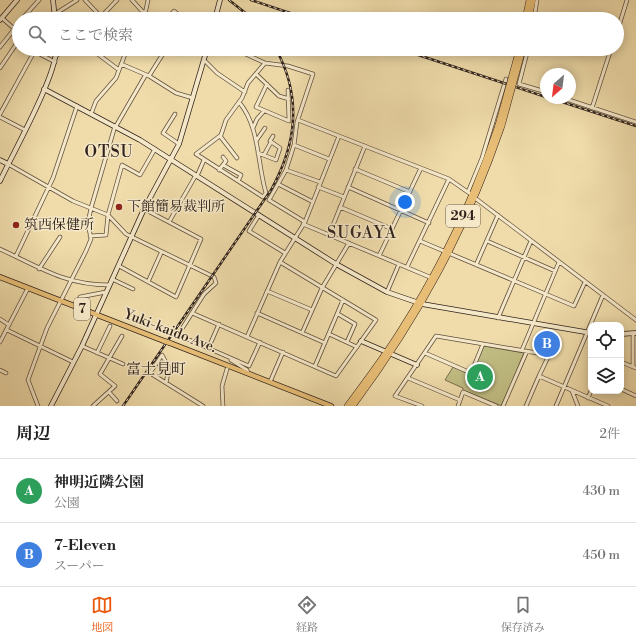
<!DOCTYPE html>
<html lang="ja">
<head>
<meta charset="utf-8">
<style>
	:root { --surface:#fff; --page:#f2f2f2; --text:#222; --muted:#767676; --line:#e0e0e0; --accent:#ea580c }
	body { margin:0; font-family:"Libre Bodoni","Noto Serif JP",serif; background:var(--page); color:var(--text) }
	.controls { position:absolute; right:12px; bottom:12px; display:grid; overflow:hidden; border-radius:8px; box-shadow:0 2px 10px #0003 }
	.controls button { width:36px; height:36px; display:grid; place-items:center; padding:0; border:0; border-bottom:1px solid var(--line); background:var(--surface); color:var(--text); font:20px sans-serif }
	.compass { position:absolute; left:540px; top:68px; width:36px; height:36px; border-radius:50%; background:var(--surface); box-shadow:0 2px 10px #0003; rotate:208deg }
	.you { position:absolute; left:405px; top:202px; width:14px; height:14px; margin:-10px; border:3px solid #fff; border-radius:50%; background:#1a73e8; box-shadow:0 0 0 6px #1a73e833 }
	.badge { display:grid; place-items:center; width:26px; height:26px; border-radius:50%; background:var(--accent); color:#fff; font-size:13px; font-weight:700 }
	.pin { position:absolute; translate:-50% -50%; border:2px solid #fff; box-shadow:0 1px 4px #0006 }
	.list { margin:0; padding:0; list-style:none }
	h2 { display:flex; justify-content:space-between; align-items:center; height:52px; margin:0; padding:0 16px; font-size:17px }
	h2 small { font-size:13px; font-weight:400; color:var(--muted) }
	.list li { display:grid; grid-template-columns:26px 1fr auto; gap:12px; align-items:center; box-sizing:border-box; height:64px; padding:0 16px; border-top:1px solid var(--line) }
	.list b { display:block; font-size:15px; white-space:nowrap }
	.list p { margin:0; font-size:13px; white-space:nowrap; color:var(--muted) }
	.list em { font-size:13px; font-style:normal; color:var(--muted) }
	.icon { flex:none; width:22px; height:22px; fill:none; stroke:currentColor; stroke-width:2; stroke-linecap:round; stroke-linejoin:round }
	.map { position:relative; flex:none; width:636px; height:406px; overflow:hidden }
	.search { position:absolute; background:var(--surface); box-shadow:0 2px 10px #0003; left:12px; right:12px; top:12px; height:44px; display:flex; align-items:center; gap:10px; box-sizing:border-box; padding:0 14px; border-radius:22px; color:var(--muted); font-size:15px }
	.sheet { height:180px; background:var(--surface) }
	nav { display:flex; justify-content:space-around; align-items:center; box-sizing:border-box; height:56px; border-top:1px solid var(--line); background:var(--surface); font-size:11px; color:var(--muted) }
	nav a { display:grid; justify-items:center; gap:2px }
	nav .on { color:var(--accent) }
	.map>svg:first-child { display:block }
	.green { fill:#c1be84; stroke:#787050 }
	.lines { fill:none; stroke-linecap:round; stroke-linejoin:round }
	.street-casing { stroke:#60503f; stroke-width:4.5 }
	.secondary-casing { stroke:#30221b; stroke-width:5.5 }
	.primary-casing { stroke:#30221b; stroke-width:6 }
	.highway-casing { stroke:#30221b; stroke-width:6 }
	.street { stroke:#f5e8c8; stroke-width:3 }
	.secondary { stroke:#f5e8c8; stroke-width:4 }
	.primary { stroke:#e8be76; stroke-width:4.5 }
	.highway { stroke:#e8be76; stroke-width:5 }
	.rail-casing { stroke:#30221b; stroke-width:2.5 }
	.rail { stroke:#f5e8c8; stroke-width:1; stroke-dasharray:3; stroke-linecap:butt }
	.primary-bridge-casing { stroke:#30221b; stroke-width:6; stroke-linecap:butt }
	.highway-bridge-casing { stroke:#30221b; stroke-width:6; stroke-linecap:butt }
	.primary-bridge { stroke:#e8be76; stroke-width:4.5 }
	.highway-bridge { stroke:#e8be76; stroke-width:5 }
	.poi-dot { fill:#8f2418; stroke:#f5e8c8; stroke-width:1.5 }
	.labels { text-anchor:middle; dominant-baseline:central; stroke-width:3; stroke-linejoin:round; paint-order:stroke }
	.shield { fill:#f5e8c8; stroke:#6b5d4f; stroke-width:1 }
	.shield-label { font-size:13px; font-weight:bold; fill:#30221b }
	.poi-label { font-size:14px; fill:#30221b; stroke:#f5e8c8; text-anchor:start }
	.street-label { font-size:14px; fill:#30221b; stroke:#f5e8c8 }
	.neighbourhood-label { font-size:15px; fill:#30221b; stroke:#f5e8c8 }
	.quarter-label { font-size:16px; letter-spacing:1px; fill:#30221b; stroke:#f5e8c8 }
</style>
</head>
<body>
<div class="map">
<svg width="636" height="406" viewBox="0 0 636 406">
	<rect width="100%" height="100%" fill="#f0dcab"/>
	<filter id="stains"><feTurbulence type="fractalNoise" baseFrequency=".005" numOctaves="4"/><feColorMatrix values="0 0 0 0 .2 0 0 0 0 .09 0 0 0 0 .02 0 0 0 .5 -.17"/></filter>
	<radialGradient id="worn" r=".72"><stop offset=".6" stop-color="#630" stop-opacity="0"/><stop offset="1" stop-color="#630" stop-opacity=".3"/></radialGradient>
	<path class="green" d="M484 346 524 353 502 406 463 390V388L445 380 453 367 471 375Z"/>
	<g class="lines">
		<defs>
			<path id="street" d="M85 0 103 19
				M132 0 142 11 160 19
				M2 18 19 33
				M22 19 39 0
				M47 19 77 0
				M99 19 117 0
				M144 19 148 0
				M167 19 174 11 184 19
				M534 19 537 0
				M617 32 627 0
				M0 47 19 23
				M30 49 55 62
				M91 49 119 70
				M235 49 265 63 288 66 313 74 297 122 294 145 286 170 269 200 305 222
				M528 49 519 84 546 92
				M56 56 66 49
				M204 60 217 73 245 92
				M121 64 149 76 176 93 193 98
				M0 68 19 40
				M256 74 279 96 289 99
				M149 76 166 49
				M267 84 256 107 289 121 288 90
				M563 98 636 122
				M239 102C260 127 257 163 266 193L263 197 196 154 221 135 226 120 242 98 248 83 265 63
				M592 108 611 49
				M0 114 34 52
				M91 114 96 101 116 78 127 49
				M175 114 163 133 179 144
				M0 117 25 130
				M298 120 449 179 472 195
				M116 126 145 76
				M253 128 257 119 264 111
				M220 136 237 158
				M256 141 265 128
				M294 145 329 159
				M258 153 276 160 280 148 270 141 273 136
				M264 155 271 142
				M8 164 73 201 108 215 126 234 132 237 214 277 216 283 204 294 178 335 249 366 260 342
				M223 165 241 175 238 181
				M355 169 410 192
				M219 170 226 161 223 157
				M286 170 320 182
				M197 176 204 160
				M278 184 313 202
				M318 187 344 197
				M348 187 429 223
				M468 192 482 158 506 79
				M475 198 636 320
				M340 207 392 229
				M259 215 249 231 285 253
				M169 222 196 175
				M303 224 432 278
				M329 235 365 146
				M90 236 106 235 108 215 122 165 140 175 155 149
				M420 241 574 306 585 282
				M487 241 555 271
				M0 249C39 267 65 285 109 285
				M16 256 53 178 77 106
				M379 256 421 168
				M476 265 498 215
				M119 266 176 297 201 239 144 209
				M407 267 449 179
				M39 269 60 237
				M112 279 133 289
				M148 282 161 253
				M267 291 312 310
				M387 292 399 264
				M77 307 80 297 106 292
				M192 313 336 376 376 320 280 262
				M257 313 325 343
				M338 314 355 324 347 342
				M498 318 531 241
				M0 319 9 325
				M7 330 73 362
				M302 333 322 288 349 243
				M633 333V367
				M329 334 357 347
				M247 337 280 262 305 222 339 136
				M0 342 28 288
				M82 346 123 364
				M208 349 219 324
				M522 350 559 262
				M97 353 110 326
				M425 353 471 373 483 344
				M231 360 247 370 248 373
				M621 362 636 368
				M315 366 343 300
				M0 370 6 373
				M408 378 460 400
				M270 382 283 352
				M166 383 169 368 162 355 150 373 203 406
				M621 389 636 396
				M572 391 578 406
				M109 392 117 401
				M588 398 591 391
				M38 406 28 380 47 328 86 251 91 239 88 223 91 208 115 126
				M93 406 115 386 100 374 122 336
				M223 406 222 386 227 369
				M422 406 395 396 436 336 549 355 539 376 608 406
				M458 406 463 392 496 406
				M503 406 527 351
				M526 406 539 376
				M556 406 603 295"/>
			<path id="secondary" d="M53 0 55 19
				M215 19 220 0
				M0 20 17 0
				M44 89 140 140 336 264 387 292 422 304 591 333
				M0 160 8 164
				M0 181C13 153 57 75 56 49
				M621 334 636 333
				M361 341 417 365
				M51 406 82 346 144 209 179 144 207 49"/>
			<path id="primary" d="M0 277 164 341
				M170 343 331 406"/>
			<path id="highway" d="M525 19 529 0
				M529 19 533 0
				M347 406C365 381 384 357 400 331 441 267 474 198 498 125
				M353 406C419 317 466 231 502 126"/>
		</defs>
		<use href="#street" class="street-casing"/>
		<use href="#secondary" class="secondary-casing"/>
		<use href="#primary" class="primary-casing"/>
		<use href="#highway" class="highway-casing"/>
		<use href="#street" class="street"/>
		<use href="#secondary" class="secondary"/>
		<use href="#primary" class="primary"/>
		<use href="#highway" class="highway"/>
		<defs>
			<path id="rail" d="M229 0 253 19
				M251 0 308 19
				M400 49 546 97
				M550 98 636 126
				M123 406 271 190C297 143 302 97 276 49"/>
		</defs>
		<use href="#rail" class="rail-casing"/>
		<use href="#rail" class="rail"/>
		<defs>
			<path id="primary-bridge" d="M164 341 170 343"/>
			<path id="highway-bridge" d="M498 125 519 49
				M502 126 523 49"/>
		</defs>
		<use href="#primary-bridge" class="primary-bridge-casing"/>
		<use href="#highway-bridge" class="highway-bridge-casing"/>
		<use href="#primary-bridge" class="primary-bridge"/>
		<use href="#highway-bridge" class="highway-bridge"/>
	</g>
	<g class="poi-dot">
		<circle cx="119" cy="207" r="4"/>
		<circle cx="16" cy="225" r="4"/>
	</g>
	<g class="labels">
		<g class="shield">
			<rect x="446" y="205" width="34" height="22" rx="3"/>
			<rect x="74" y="298" width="16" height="22" rx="3"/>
		</g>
		<g class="shield-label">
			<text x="463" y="216">294</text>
			<text x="82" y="309">7</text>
		</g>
		<g class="poi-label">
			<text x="127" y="207">下館簡易裁判所</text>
			<text x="24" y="225">筑西保健所</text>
		</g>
		<g class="street-label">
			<text transform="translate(170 331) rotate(21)">Yuki-kaido Ave.</text>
		</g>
		<g class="neighbourhood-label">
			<text x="156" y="369">富士見町</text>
		</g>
		<g class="quarter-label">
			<text x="109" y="152">OTSU</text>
			<text x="362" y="233">SUGAYA</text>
		</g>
	</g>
	<rect width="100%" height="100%" filter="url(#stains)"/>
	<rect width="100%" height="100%" fill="url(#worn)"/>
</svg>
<div class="controls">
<button><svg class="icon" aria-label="locate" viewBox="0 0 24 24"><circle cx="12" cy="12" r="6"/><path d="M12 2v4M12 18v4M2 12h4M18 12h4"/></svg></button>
<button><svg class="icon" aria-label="layers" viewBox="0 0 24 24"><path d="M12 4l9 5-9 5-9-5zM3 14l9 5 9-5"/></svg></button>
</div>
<svg class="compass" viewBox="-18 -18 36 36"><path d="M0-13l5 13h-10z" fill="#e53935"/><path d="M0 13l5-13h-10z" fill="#767676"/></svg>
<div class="you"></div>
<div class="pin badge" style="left:480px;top:377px;background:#2e9e5b">A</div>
<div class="pin badge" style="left:547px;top:344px;background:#3f7fe0">B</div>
<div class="search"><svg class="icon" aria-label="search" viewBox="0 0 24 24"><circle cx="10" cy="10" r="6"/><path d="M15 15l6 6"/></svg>ここで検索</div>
</div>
<section class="sheet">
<h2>周辺<small>2件</small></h2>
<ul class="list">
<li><span class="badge" style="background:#2e9e5b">A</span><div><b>神明近隣公園</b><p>公園</p></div><em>430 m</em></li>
<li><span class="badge" style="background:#3f7fe0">B</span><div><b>7-Eleven</b><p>スーパー</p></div><em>450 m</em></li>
</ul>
</section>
<nav>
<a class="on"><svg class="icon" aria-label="map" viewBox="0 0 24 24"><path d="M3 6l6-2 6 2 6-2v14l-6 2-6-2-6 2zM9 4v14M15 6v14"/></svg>地図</a>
<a><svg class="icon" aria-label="directions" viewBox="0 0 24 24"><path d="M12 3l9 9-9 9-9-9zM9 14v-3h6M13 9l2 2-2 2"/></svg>経路</a>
<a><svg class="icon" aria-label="saved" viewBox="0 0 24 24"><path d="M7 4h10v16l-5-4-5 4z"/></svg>保存済み</a>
</nav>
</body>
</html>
